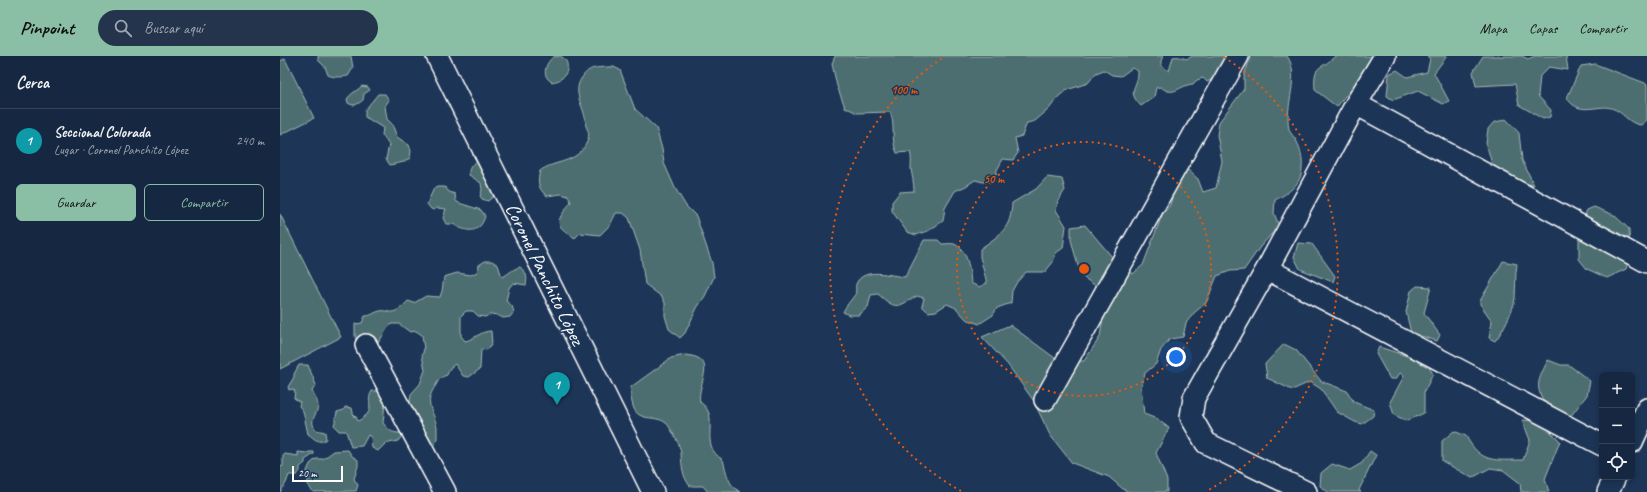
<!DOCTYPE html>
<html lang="es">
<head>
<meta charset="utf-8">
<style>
	:root { --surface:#162841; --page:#23344c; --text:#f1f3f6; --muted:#9ea6b1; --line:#35445a; --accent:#8abfa5 }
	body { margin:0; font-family:Caveat,sans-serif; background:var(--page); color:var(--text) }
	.controls { position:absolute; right:12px; bottom:12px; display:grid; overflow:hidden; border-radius:6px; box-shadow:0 2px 6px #0003 }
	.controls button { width:36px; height:36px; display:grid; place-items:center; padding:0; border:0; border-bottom:1px solid var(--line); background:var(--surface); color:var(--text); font:20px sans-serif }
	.scale { position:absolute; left:12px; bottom:10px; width:51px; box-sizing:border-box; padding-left:4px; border:2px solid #fff; border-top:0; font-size:11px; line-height:14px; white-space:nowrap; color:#fff; -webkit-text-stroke:3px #1d3557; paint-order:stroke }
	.you { position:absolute; left:896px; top:301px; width:14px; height:14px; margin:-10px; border:3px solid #fff; border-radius:50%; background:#1a73e8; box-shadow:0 0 0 6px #1a73e833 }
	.badge { display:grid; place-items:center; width:26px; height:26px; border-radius:50%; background:var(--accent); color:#fff; font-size:13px; font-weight:700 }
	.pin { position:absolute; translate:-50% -33px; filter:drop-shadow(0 1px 2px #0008) }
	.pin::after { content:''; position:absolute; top:21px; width:14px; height:12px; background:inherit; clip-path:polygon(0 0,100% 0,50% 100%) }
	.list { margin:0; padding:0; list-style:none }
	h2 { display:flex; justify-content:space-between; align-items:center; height:52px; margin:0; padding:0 16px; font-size:17px }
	h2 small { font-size:13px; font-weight:400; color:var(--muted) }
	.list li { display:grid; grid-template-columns:26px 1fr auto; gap:12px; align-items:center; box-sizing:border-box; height:64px; padding:0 16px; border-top:1px solid var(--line) }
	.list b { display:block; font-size:15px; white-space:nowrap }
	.list p { margin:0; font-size:13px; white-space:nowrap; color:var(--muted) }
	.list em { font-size:13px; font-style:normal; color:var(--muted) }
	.actions { display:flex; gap:8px; padding:12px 16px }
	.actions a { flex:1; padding:9px 0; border:1px solid var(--accent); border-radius:6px; text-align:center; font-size:14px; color:var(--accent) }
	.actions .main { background:var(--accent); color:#111 }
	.icon { flex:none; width:22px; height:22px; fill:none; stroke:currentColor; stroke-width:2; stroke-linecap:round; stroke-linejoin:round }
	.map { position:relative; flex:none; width:1367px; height:436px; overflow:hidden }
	header { display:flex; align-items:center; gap:24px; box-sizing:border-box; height:56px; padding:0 20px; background:var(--accent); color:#111 }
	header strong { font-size:19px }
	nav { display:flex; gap:22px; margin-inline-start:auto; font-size:14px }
	.search { width:280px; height:36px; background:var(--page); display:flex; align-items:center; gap:10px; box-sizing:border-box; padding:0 14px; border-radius:22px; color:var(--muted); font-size:15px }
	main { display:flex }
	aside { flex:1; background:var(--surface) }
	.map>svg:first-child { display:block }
	.green { fill:#4d6e6f; stroke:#a6b6b7 }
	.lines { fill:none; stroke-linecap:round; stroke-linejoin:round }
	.minor-casing { stroke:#fff; stroke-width:24 }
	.minor { stroke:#1d3557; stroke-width:21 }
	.ring { fill:none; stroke:#e8590c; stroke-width:2; stroke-dasharray:2 4 }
	.labels { text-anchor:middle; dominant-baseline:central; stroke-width:3; stroke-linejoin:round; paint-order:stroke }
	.street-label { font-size:20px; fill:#fff; stroke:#1d3557 }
	.centre { fill:#e8590c; stroke:#1d3557; stroke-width:2 }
	.ring-label { font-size:12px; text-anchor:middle; font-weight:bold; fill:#e8590c; stroke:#1d3557; stroke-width:3; stroke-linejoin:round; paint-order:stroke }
</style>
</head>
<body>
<header>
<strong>Pinpoint</strong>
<div class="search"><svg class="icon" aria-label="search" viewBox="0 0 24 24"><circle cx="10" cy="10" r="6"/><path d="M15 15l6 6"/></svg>Buscar aquí</div>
<nav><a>Mapa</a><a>Capas</a><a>Compartir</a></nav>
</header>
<main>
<aside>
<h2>Cerca<small></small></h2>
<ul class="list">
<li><span class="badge" style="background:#0f9aa8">1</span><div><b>Seccional Colorada</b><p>Lugar · Coronel Panchito López</p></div><em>240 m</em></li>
</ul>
<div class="actions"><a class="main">Guardar</a><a>Compartir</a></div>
</aside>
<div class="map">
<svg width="1367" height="436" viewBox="0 0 1367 436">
	<rect width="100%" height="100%" fill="#1d3557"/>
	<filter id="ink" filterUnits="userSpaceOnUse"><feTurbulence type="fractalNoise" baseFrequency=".025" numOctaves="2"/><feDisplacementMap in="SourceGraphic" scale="8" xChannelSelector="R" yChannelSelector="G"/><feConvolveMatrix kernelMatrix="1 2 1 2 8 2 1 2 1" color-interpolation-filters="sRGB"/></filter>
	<g filter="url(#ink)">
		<path class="green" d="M38 0H71L73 12 68 20C62 21 54 22 48 19L45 11 38 4Z
			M280 0C290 4 289 16 282 22 279 25 275 25 272 26 261 20 265 8 273 1Z
			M555 0H883L881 5V10L889 15 893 1C898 0 901 1 906 3L913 0H948L935 22 927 26 923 22 917 24 913 28C899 29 894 42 881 31L876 32 874 41 861 50C845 34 859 31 858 15L852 12 841 20 832 19 824 14 816 17 808 27 787 34 779 40 769 53 755 65 747 67 742 80 735 82 738 97 733 104 723 103 717 114 714 125 703 126 695 124 686 130 675 135 665 152 663 165 648 175 636 179 627 176 612 155V146L620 136 634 135C634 127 632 120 631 113 631 107 632 102 630 96L617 97C610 82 616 70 610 56L577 57 565 51 557 30 552 8Z
			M971 0H1007C1021 19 1004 51 1009 73 1010 78 1015 81 1017 86 1021 93 1023 105 1022 113 1021 129 1007 138 995 144L994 157 999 170 980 191 964 214 950 215 937 220 926 247 915 256 906 267 903 281 890 283 881 294 876 308 865 317 861 331 864 358 877 363 889 372 876 397 887 424V436H849L843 433 829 421 792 407 770 379 753 344 728 309 702 281 730 269 779 305H804L820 281 822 267 826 254 824 240 816 230 804 222 798 210 791 184V171L805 169 833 202 846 206 853 218 863 209 882 159 890 149 897 122 908 114 918 123 923 136 936 132 942 105 937 79 939 66 964 33V19Z
			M1055 0H1098L1082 31 1065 40 1057 51 1035 34C1033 6 1040 16 1055 0Z
			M1147 0H1167L1154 17 1169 45 1163 48 1138 35 1113 44 1107 40 1109 18 1117 14 1127 21 1147 16 1150 3Z
			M1203 0H1242L1248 3 1255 0H1286L1288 14 1269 11 1260 20 1258 40 1271 54 1270 61 1263 63 1239 49 1235 28 1196 30 1193 16Z
			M5 3 34 62 0 79V5Z
			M1315 8 1365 27 1367 29V64L1361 69C1348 68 1343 55 1331 52 1317 48 1299 61 1287 42L1301 10Z
			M327 11H334L340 14 355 53 376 72 382 93 384 107 395 132 406 150 416 160 432 207 434 221 425 240 417 252 405 277 400 282 389 273 385 260V247L382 241 365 228 360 194 349 162 343 157H336L330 169 320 179 300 177 295 182C272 168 277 165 291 146L288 140 281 138 267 140C258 133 257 126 260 115 274 104 296 108 306 88 310 80 309 77 306 70 305 68 306 64 305 61 302 48 293 36 301 23 309 11 313 12 327 11Z
			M82 30 88 31 90 34 84 38 83 44C78 48 74 51 68 47L67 43C71 37 77 35 82 30Z
			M98 38H105L109 44 105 50 107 63 112 68 117 81 129 89 131 95 130 102 124 106 110 109 106 103 109 89 102 79 103 72 85 61V54Z
			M1226 63 1239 77 1242 104 1254 129 1234 126 1212 108 1206 87 1208 73 1213 67Z
			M199 105 216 138 208 145 202 143 200 140 202 134 201 127 189 119C188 113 192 106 199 105Z
			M767 121 782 123 785 134 778 145 776 154 786 170 783 192 776 197 773 206 765 216H746L737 226 732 235 731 247 717 252 713 259 699 268 686 263 676 252 667 248 656 255 648 256 642 250 644 242 637 240C617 251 617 255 598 238L591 239 588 251 579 259H569L563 256C566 249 570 246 574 240 577 237 575 232 576 228 584 210 611 220 625 221L644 184H658L662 188C666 188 671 187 674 188 688 193 690 215 691 227L699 231 707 227 700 201V193C720 178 731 174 732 147L756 133Z
			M158 131H165L169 136 175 138 176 145 179 147 201 154 205 160C200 178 187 177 173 168H166L163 162 166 153 157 152 154 154 151 153 147 148 154 132Z
			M1314 151 1334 159 1349 173 1350 200 1346 213 1327 222 1307 213 1299 203V173L1307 154Z
			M0 158 61 281 0 313Z
			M1018 187 1032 188 1055 220 1053 226 1020 213 1014 201Z
			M205 205H212L218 209 222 221C229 218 232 213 240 211 246 216 248 220 246 229L233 227 229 232 226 245 232 250 234 256 230 261 223 262C216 258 212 257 205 261L198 260 193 255H186L181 260V280L185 285C195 283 201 275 211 275L212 288 207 294 201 293 200 313 189 321 183 320 175 308 170 312 167 319C161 321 159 323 156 329 143 348 153 352 157 371 157 375 157 380 157 384L153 390H146L129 353 131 338 140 328 145 314 142 300 144 293 142 279 136 275 130 276 119 268H112C104 274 103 282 96 289L77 287 75 280V268L82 267 85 260C92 260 94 256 100 255 104 254 106 255 109 256 117 257 123 250 128 245L134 247 146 240 160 241 162 235 164 221 177 217 191 219 197 216 199 209Z
			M1223 205 1237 208C1235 219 1236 231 1235 242 1234 253 1222 277 1215 285L1209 282 1212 265 1200 248V245Z
			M1137 230 1151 231 1144 257 1160 279 1157 285 1131 277 1126 256 1131 235Z
			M1004 288 1016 294 1041 325 1067 335 1074 346 1094 354 1093 360 1082 368 1075 366 1057 356 1041 333 1030 326 1012 334 987 322 985 308Z
			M1099 291 1146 306 1153 318 1144 336V357L1127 365 1114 359 1110 346 1124 320 1120 317 1116 323H1110L1096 298Z
			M405 299C441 302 416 327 420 346 443 362 416 387 443 404 447 417 447 428 460 436H428L423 430H410C402 420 402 410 401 398 400 388 393 377 388 369 378 357 358 368 353 350 351 343 350 338 351 331L391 302Z
			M1268 304 1281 309H1289L1310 325 1307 339 1290 361 1270 356C1255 331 1255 330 1268 304Z
			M19 309H28L36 329 32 335C34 340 38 345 38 350 37 360 28 364 36 374L45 376 46 383C39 389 34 382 28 378L23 355 19 350 20 346 14 342 15 335 12 333 9 334 8 331 14 321V318Z
			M92 335H99L105 347 103 367C109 374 111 377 120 377L122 380 118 385 105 388 98 395 92 392 91 381 88 379 82 390 71 391 66 375H59L54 370 57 356 64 354 65 351 72 352 74 361 75 359 78 365C99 353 84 348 92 335Z
			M1242 364 1260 365 1280 385 1265 423 1269 436H1241L1240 427 1223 414 1210 412 1192 422 1162 405V385L1174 375 1186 380C1201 408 1215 404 1243 404L1250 384Z
			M68 394 72 400 78 404V410L74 423 78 429 76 435 33 436 28 429 27 415 30 408 36 403H43L54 395Z
			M1090 395 1096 399 1079 434 1081 436H1048L1040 430 1041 417 1052 408 1070 414 1082 407Z
			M18 396 27 397 29 396H34V398L25 404V407L20 411V415L17 419H9L6 427 0 436V411L3 410V400L5 398 18 400Z"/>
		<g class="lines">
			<defs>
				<path id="minor" d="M157 0 373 436
					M1076 48 1367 206
					M987 213 1322 389
					M86 289 165 436
					M765 344 958 0
					M1352 386 1367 353
					M1026 436 926 387 911 361 914 342 987 213 1076 48 1105 0
					M1328 436 1335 421"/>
			</defs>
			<use href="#minor" class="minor-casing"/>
			<use href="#minor" class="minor"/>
		</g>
	</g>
	<g class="ring">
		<circle cx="804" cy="213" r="127"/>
		<path d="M681 435A254 254 0 0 1 664 1M944 1A254 254 0 0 1 927 435"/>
	</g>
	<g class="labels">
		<g class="street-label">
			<text transform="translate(265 218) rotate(64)">Coronel Panchito López</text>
		</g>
	</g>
	<circle cx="804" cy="213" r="6" class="centre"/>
	<g class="ring-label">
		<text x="624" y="38">100 m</text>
		<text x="714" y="127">50 m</text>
	</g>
</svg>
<div class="controls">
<button>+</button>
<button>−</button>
<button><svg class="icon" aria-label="locate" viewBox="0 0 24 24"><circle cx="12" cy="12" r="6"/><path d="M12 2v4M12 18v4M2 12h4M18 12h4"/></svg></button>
</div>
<div class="scale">20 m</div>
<div class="you"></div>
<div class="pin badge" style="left:277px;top:349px;background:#0f9aa8">1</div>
</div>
</main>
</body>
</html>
